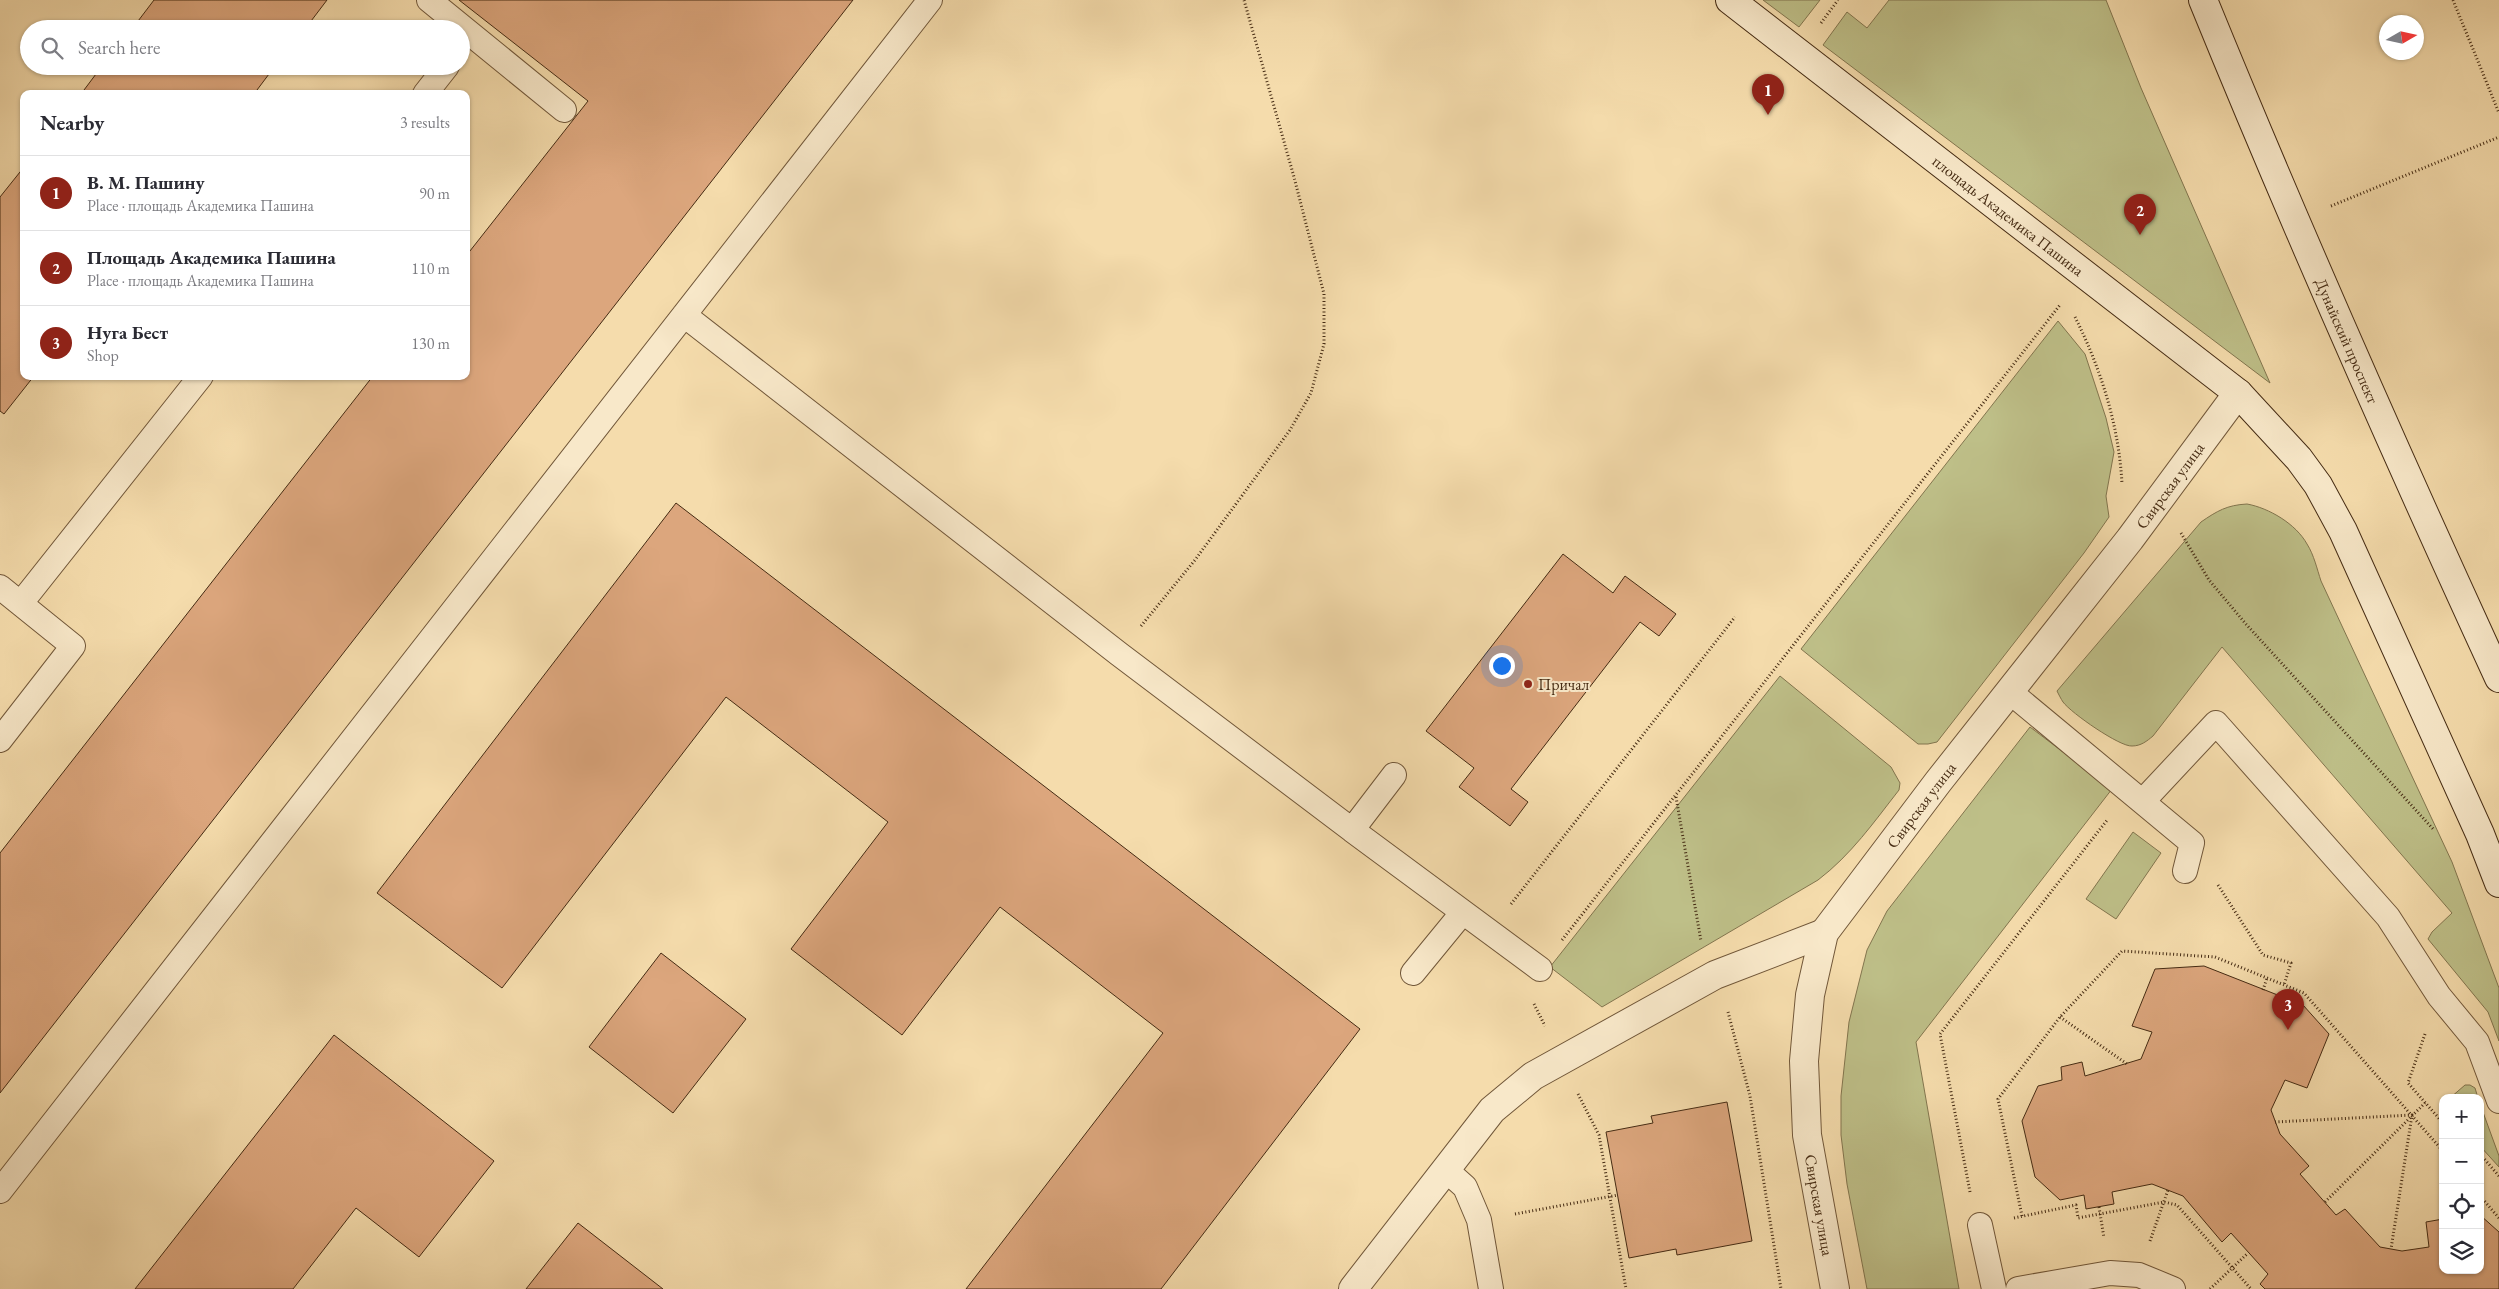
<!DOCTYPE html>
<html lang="en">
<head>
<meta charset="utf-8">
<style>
	:root { --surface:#fff; --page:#f2f2f3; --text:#2b2b33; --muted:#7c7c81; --line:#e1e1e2; --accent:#8f2418 }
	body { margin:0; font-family:"EB Garamond",serif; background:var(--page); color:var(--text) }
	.controls { position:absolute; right:15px; bottom:15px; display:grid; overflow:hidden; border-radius:10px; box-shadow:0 1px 4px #0004 }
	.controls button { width:45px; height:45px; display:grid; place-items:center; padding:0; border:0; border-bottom:1px solid var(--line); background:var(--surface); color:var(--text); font:25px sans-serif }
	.compass { position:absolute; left:2379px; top:15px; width:45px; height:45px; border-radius:50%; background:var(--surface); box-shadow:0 1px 4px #0004; rotate:81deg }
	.you { position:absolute; left:1501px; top:665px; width:18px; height:18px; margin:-12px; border:4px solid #fff; border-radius:50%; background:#1a73e8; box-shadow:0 0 0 8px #1a73e833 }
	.badge { display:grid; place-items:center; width:32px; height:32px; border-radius:50%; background:var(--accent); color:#fff; font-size:16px; font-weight:700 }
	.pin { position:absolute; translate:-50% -41px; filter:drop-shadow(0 1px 2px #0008) }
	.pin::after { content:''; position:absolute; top:26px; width:18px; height:15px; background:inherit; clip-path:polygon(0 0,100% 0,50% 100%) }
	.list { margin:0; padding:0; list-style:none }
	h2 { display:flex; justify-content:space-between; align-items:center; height:65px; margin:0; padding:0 20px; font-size:21px }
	h2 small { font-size:16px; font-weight:400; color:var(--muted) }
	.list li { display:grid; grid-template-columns:32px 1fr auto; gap:15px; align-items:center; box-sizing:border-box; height:75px; padding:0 20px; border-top:1px solid var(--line) }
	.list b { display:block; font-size:19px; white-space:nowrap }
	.list p { margin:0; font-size:16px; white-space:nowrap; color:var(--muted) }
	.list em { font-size:16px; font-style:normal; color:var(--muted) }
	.icon { flex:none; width:28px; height:28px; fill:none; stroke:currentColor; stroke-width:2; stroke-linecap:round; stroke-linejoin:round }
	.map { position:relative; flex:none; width:2499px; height:1289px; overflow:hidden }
	.search { position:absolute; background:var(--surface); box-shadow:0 1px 4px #0004; left:20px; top:20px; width:450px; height:55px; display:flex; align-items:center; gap:12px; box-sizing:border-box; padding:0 18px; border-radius:28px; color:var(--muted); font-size:19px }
	.panel { position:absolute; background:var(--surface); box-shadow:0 1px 4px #0004; left:20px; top:90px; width:450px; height:290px; border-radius:10px }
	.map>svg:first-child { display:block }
	.green { fill:#bebf88; stroke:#82754e }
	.building { fill:#dca67d; stroke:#452b13 }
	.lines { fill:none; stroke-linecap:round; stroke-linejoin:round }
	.service-casing { stroke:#715739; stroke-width:26 }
	.minor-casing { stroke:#715739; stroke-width:30 }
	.secondary-casing { stroke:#452b13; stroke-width:30 }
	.path { stroke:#452b13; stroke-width:3; stroke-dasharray:1 2.5; stroke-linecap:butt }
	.service { stroke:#f8e8c9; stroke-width:24 }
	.minor { stroke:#f8e8c9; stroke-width:28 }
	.secondary { stroke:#f8e8c9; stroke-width:28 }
	.poi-dot { fill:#8f2418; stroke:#f8e8c9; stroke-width:2 }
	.labels { text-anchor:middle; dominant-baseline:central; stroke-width:4; stroke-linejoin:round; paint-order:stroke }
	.street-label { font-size:16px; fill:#452b13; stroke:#f8e8c9 }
	.poi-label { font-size:16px; fill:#452b13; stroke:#f8e8c9; text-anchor:start }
</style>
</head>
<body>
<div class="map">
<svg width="2499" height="1289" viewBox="0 0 2499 1289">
	<rect width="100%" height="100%" fill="#f5dcac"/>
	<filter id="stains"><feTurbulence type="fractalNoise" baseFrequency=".004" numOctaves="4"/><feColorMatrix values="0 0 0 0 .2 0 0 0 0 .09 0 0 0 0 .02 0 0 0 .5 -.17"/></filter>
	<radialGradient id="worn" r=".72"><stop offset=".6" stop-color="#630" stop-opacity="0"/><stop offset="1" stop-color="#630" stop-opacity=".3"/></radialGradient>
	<path class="green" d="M1763 0H1820L1799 27Z
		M1889 0H2106L2141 88 2270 383 1823 45 1847 12 1867 28Z
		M2058 321 2085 354 2106 418 2114 452 2106 496 2109 517 2084 553 1937 742 1928 744H1918L1801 649Z
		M2247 504C2269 508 2296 524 2307 544 2314 555 2317 569 2321 581L2452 862 2499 988V1041L2488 1012 2428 939 2432 932 2452 913 2222 647 2153 736C2147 741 2141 746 2132 746 2120 747 2071 713 2063 702 2061 699 2059 695 2057 691L2201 522C2217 511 2227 505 2247 504Z
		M1780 676 1891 767 1900 783 1899 790C1874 822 1851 855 1818 880L1602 1007 1550 967Z
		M2030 727 2112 789 1916 1042 1959 1289H1867L1847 1184 1841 1135V1096L1849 1022 1867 950 1887 911Z
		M2133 832 2161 853 2116 919 2086 899Z
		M2465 1085H2470L2475 1088 2478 1098H2450Z
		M2480 1104 2499 1156V1167L2480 1146Z"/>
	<path class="building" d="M154 0H327L305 29H132Z
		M459 0H853L0 1093V853L373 376H466V256L588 101Z
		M102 66H275L254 94H81Z
		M24 167V376H34L4 414 0 411V197Z
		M676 503 1360 1029 1161 1289H966L1163 1033 1000 907 902 1035 791 949 888 822 726 697 502 988 377 893Z
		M1563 554 1613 593 1625 576 1676 614 1659 636 1640 622 1511 789 1528 802 1510 826 1459 787 1474 768 1426 731Z
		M661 953 746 1019 673 1113 589 1047Z
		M2204 966 2303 1005 2329 1034 2307 1088 2285 1080 2271 1110 2280 1134 2309 1166 2300 1174 2336 1215 2345 1209 2380 1247 2402 1251 2429 1247 2426 1222 2443 1219V1270H2480V1215L2499 1232V1289H2265L2260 1284 2268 1274 2231 1233 2222 1242 2183 1196 2152 1184 2112 1192 2114 1204 2086 1209 2084 1195 2060 1200 2035 1177 2022 1121 2038 1086 2062 1080 2061 1067 2082 1062 2085 1076 2141 1059 2152 1032 2132 1026 2155 969Z
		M334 1035 494 1161 419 1257 356 1208 293 1289H135Z
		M1727 1102 1752 1241 1677 1255 1676 1249 1629 1258 1606 1132 1653 1123 1651 1116Z
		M578 1223 663 1289H526Z"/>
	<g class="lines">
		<defs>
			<path id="service" d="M429 0 564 110
				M425 94 447 66
				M684 315 1119 654 1352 830
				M0 587 73 646 0 740
				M21 603 201 376
				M2010 692 2192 843 2185 871
				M1394 775 1352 830 1540 969
				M2143 801 2216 723 2388 917 2439 996 2477 1042 2499 1101
				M1413 973 1463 912
				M1446 1170 1465 1187 1479 1220 1491 1289
				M0 1191 930 0
				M1980 1225 1994 1289
				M2018 1289 2110 1273 2139 1275 2173 1289"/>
			<g id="minor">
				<path d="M1353 1289 1492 1110 1533 1076 1715 975 1824 933"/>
				<path id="s1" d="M1835 1289 1807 1135 1804 1061 1810 995 1824 933 1938 782 2130 539 2238 393"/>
			</g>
			<g id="secondary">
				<path id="s2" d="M1730 0 2238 393 2299 459 2318 485 2343 531 2480 834 2499 883"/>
				<path id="s3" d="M2203 0C2296 228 2396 454 2499 678"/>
			</g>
		</defs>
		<use href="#service" class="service-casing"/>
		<use href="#minor" class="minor-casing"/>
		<use href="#secondary" class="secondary-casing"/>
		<path class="path" d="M2453 0 2499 113
			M1821 23 1838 0
			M2331 206 2499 137
			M2075 317C2101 369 2119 426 2122 484
			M2181 533 2209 580 2245 623 2434 830
			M1141 626 1195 560 1290 430 1311 393 1324 344V294L1294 177 1244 0
			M1676 797 1701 941
			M2218 885 2263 955 2291 963 2284 985
			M1511 904 1735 617
			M1562 940 2060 305
			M2263 990 2267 978
			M1534 1004 1545 1026
			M1728 1012 1750 1096 1781 1289
			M2060 1017 2127 1064
			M2425 1034 2408 1083 2443 1123
			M1578 1094 1599 1135 1626 1289
			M2275 1122 2412 1115 2391 1249
			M2480 1154 2499 1176
			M1970 1192 1940 1034 2108 819
			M2480 1196 2499 1218
			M2325 1202 2425 1103
			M2099 1207 2104 1238
			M1515 1214 1618 1195
			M2022 1216 1998 1099 2060 1017 2122 951 2215 957 2304 993 2443 1151
			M2014 1218 2076 1205 2078 1218 2164 1202 2177 1205 2251 1289
			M2150 1241 2168 1190
			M2210 1289 2248 1253"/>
		<use href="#service" class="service"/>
		<use href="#minor" class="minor"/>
		<use href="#secondary" class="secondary"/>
	</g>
	<circle class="poi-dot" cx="1528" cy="684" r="5"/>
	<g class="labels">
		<g class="street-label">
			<text stroke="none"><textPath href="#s2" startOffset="352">площадь Академика Пашина</textPath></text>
			<text stroke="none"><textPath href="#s3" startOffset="370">Дунайский проспект</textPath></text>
			<text stroke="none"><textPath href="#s1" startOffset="926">Свирская улица</textPath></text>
			<text stroke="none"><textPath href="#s1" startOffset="521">Свирская улица</textPath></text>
			<text transform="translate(1819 1205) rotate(80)">Свирская улица</text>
		</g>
		<g class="poi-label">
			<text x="1538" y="684">Причал</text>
		</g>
	</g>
	<rect width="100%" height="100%" filter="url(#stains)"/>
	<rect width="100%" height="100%" fill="url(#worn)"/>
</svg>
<div class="controls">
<button>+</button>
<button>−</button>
<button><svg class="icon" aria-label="locate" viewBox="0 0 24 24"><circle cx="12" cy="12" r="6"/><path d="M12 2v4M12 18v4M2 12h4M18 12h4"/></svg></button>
<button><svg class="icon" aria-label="layers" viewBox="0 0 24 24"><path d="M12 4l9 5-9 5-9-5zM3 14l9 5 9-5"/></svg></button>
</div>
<svg class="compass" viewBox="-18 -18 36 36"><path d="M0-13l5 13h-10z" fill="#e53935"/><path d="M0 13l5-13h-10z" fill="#7c7c81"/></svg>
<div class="you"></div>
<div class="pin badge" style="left:1768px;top:115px">1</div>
<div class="pin badge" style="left:2140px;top:235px">2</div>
<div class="pin badge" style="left:2288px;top:1030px">3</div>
<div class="search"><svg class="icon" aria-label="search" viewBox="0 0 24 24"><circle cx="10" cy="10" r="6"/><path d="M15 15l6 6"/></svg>Search here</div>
<section class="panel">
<h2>Nearby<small>3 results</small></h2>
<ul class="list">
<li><span class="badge">1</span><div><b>В. М. Пашину</b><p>Place · площадь Академика Пашина</p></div><em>90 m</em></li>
<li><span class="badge">2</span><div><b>Площадь Академика Пашина</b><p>Place · площадь Академика Пашина</p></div><em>110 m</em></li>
<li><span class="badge">3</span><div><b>Нуга Бест</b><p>Shop</p></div><em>130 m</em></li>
</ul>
</section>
</div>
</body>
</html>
